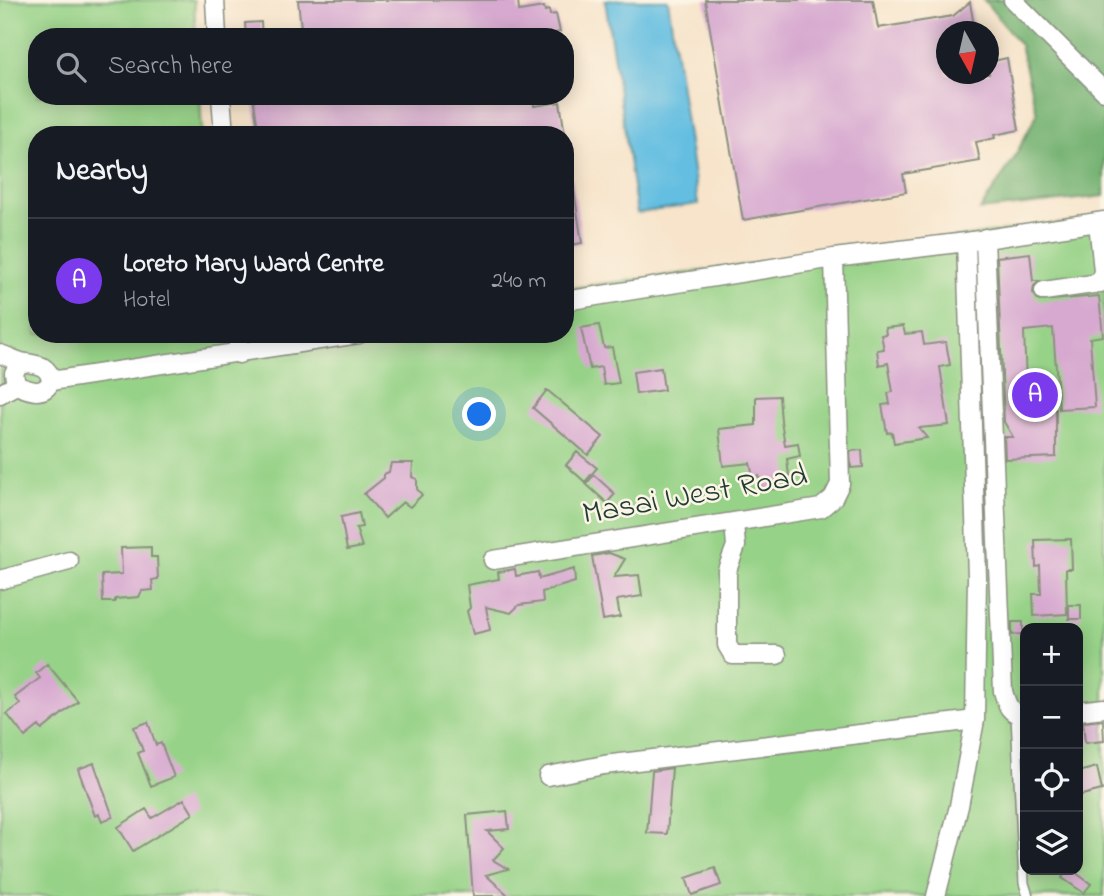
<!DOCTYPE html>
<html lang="en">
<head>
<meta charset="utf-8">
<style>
	:root { --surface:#171b24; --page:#20242c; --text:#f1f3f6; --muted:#9ea1a6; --line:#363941; --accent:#7c3aed }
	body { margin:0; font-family:"Indie Flower",sans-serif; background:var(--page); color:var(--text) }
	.controls { position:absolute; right:21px; bottom:21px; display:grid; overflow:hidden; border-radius:14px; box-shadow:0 4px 18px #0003 }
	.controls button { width:63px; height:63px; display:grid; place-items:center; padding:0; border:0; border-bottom:2px solid var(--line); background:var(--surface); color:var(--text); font:35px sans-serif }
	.compass { position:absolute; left:936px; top:21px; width:63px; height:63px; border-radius:50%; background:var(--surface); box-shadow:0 4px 18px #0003; rotate:172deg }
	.you { position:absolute; left:480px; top:415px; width:24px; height:24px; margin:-18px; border:5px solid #fff; border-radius:50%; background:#1a73e8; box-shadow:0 0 0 10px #1a73e833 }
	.badge { display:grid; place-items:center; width:46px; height:46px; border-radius:50%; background:var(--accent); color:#fff; font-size:23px; font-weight:700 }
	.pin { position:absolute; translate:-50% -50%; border:4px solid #fff; box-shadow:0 2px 7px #0006 }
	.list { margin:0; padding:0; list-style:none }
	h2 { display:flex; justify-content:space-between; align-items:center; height:91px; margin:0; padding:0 28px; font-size:30px }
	h2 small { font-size:23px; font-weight:400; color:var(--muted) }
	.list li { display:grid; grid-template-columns:46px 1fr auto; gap:21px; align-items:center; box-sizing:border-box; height:126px; padding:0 28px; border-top:2px solid var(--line) }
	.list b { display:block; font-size:26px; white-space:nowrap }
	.list p { margin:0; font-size:23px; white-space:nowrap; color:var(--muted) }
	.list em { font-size:23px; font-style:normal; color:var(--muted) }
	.icon { flex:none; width:38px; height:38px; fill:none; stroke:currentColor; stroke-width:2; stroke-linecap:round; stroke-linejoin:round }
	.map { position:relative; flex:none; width:1104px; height:896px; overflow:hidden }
	.search { position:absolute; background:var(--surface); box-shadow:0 4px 18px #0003; left:28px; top:28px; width:546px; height:77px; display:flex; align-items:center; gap:18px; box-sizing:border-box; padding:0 24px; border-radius:28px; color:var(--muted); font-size:26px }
	.panel { position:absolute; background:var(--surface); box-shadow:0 4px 18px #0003; left:28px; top:126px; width:546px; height:217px; border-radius:28px }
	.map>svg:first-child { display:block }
	.green { fill:#96d287; stroke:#5a885e; stroke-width:2; fill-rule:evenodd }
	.forest { fill:#78b474; stroke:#4c7854; stroke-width:2 }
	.water { fill:#63bee1; stroke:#417e8a; stroke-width:2 }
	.building { fill:#d7a9d0 }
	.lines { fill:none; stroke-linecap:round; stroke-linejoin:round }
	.lane-casing { stroke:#8b9080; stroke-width:12 }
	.street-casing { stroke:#8b9080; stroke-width:21 }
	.lane { stroke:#fff; stroke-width:9 }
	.street { stroke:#fff; stroke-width:18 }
	.labels { text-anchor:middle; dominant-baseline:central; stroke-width:5; stroke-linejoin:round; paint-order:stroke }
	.street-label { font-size:32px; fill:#1f3d34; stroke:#fcf5e5 }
</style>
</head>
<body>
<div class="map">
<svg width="1104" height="896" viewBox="0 0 1104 896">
	<rect width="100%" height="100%" fill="#fcf5e5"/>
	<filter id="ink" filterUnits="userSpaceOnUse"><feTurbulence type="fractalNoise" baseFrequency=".0143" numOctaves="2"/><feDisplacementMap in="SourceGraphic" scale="14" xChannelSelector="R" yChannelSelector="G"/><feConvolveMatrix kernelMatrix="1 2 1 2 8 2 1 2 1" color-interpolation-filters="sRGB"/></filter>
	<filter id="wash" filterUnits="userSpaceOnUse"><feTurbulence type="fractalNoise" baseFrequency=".00686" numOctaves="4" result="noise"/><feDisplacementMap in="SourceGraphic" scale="28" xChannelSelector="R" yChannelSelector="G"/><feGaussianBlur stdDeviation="1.57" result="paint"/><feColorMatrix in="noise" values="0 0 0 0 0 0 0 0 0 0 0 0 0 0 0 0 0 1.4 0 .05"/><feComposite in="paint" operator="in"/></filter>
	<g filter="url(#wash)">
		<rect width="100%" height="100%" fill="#f7e4cb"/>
		<path class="green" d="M0 0H194L196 37H37V96H200L202 135H37V334H565V289L1104 218V896H0ZM1025 628H1078V870H1025Z"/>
		<path class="forest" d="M984 0H1104V196L980 210 1013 160 1037 114 1020 45Z"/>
		<path class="water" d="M605 0H668L698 204 637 213Z"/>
		<g id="blocks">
			<path class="building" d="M298 0H518L519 11 544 7 545 11 549 10 550 15 556 14 560 32 555 33 556 37H302Z
				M705 0H873L878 28 953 16 970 2 975 32H947V74H989V62L1007 58 1019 130 994 135 995 138 976 142 980 161 903 174 906 192 743 220Z
				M261 22 262 37H246L245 23Z
				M253 96H533L534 106 560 102 565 135H259Z
				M572 178 582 243 565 246V179Z
				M1030 253 1033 281H1040L1034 286 1033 293 1039 301 1099 296 1103 336 1090 338 1095 407 1059 409 1053 328 1024 331 1027 409H1056V457L1005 459 1004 437H1013L1004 422 997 257Z
				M599 325 604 348 612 347 619 383 604 385 601 367 590 369 581 328Z
				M903 326 905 334 922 332 924 345 946 342 950 365 940 367 949 425 919 428 927 438 894 443 892 432 887 433 882 405 890 404 888 393 893 392 888 363 879 365 877 350 884 349 881 335 886 334 885 328Z
				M661 368 664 390 636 394 633 372Z
				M547 390 603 437 588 455 533 408Z
				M779 396 781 421 785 445 798 443 800 456 787 459 789 476 785 477 787 487 762 491 759 476 753 477 750 463 723 466 719 429 756 425V397Z
				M862 450 863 467 851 468 850 451Z
				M577 452 597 468 585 482 566 465Z
				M391 463H413L412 477 417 479V489L422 495 410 507 403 502 385 518 364 494 384 478V474L389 472Z
				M594 475 615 494 607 503 586 484Z
				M359 513 362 527 356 528 362 547 347 550 341 517Z
				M1071 539 1072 569H1066L1067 614 1034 616 1033 594H1041L1040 566 1036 567 1035 540Z
				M151 547V557H157L158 579 152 580 153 590 142 591 139 597 115 599V602H103L102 575 122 574 121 548Z
				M609 553 625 559 614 577 639 575 642 596 617 600 620 617 603 620 592 556Z
				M515 569 516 576 538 572 539 579 574 569 575 582 542 592 543 602 519 605 511 613 486 607 490 630 473 634 467 611 470 608 467 585 499 579 498 572Z
				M1069 605H1081V619H1069Z
				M1012 622H1023V634L1012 635Z
				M47 664 78 701 42 730 39 726 25 737 7 714 20 704 15 697 40 678 36 673Z
				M1103 720 1104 741 1085 743 1083 722Z
				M148 722 156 745 161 743 174 777 151 786 138 753 143 751 134 727Z
				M94 763 113 817 102 821 99 814 95 816 78 769Z
				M1097 767 1102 790 1078 796V772Z
				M672 768 667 834 647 833 652 771Z
				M184 799 193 814 133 851 118 827 146 809 152 818Z
				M507 811 509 829 487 831 504 848 493 860 508 869 486 875 509 896H473L467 815Z
				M715 868 721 885 692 895 686 878Z
				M1067 870H1072L1091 884 1084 893 1062 878Z"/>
		</g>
	</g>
	<g filter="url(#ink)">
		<use href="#blocks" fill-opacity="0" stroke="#8b9080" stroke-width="2"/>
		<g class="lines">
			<defs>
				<path id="lane" d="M1016 715 1024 883 1028 896"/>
				<path id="street" d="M215 0 217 37
					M1013 0 1104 91
					M221 96 224 135
					M985 238 1003 691C1007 705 1009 714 1025 716
					M1044 291 1100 283 1103 271 1098 222
					M565 301 834 258 966 242 1104 221
					M237 334 239 354
					M0 354C7 356 14 360 21 362 36 365 49 364 51 381
					M20 362 14 373 16 385C28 390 44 397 51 381
					M51 381 359 334
					M0 394 16 385
					M734 523 736 546 727 570V645L733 655H777
					M493 560 821 508 833 498 840 484 834 258
					M0 580 69 561
					M1078 711 1104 708
					M548 776 604 765 975 720
					M936 896 959 806 975 720 977 577 966 242"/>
			</defs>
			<use href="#lane" class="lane-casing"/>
			<use href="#street" class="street-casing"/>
			<use href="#lane" class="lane"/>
			<use href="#street" class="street"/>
		</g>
	</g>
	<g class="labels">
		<g class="street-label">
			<text transform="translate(695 496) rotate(-10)">Masai West Road</text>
		</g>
	</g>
</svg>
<div class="controls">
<button>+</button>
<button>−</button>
<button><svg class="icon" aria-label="locate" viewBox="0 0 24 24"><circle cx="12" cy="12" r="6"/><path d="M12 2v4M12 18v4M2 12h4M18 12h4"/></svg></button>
<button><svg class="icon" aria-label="layers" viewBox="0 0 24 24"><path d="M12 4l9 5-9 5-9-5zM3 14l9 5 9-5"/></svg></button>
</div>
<svg class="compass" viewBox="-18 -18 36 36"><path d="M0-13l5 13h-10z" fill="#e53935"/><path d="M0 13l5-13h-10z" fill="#9ea1a6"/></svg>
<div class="you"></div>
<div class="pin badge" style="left:1035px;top:395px">A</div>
<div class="search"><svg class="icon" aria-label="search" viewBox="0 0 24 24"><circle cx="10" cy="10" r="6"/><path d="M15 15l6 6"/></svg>Search here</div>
<section class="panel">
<h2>Nearby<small></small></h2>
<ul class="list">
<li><span class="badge">A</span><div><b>Loreto Mary Ward Centre</b><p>Hotel</p></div><em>240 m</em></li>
</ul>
</section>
</div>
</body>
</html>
